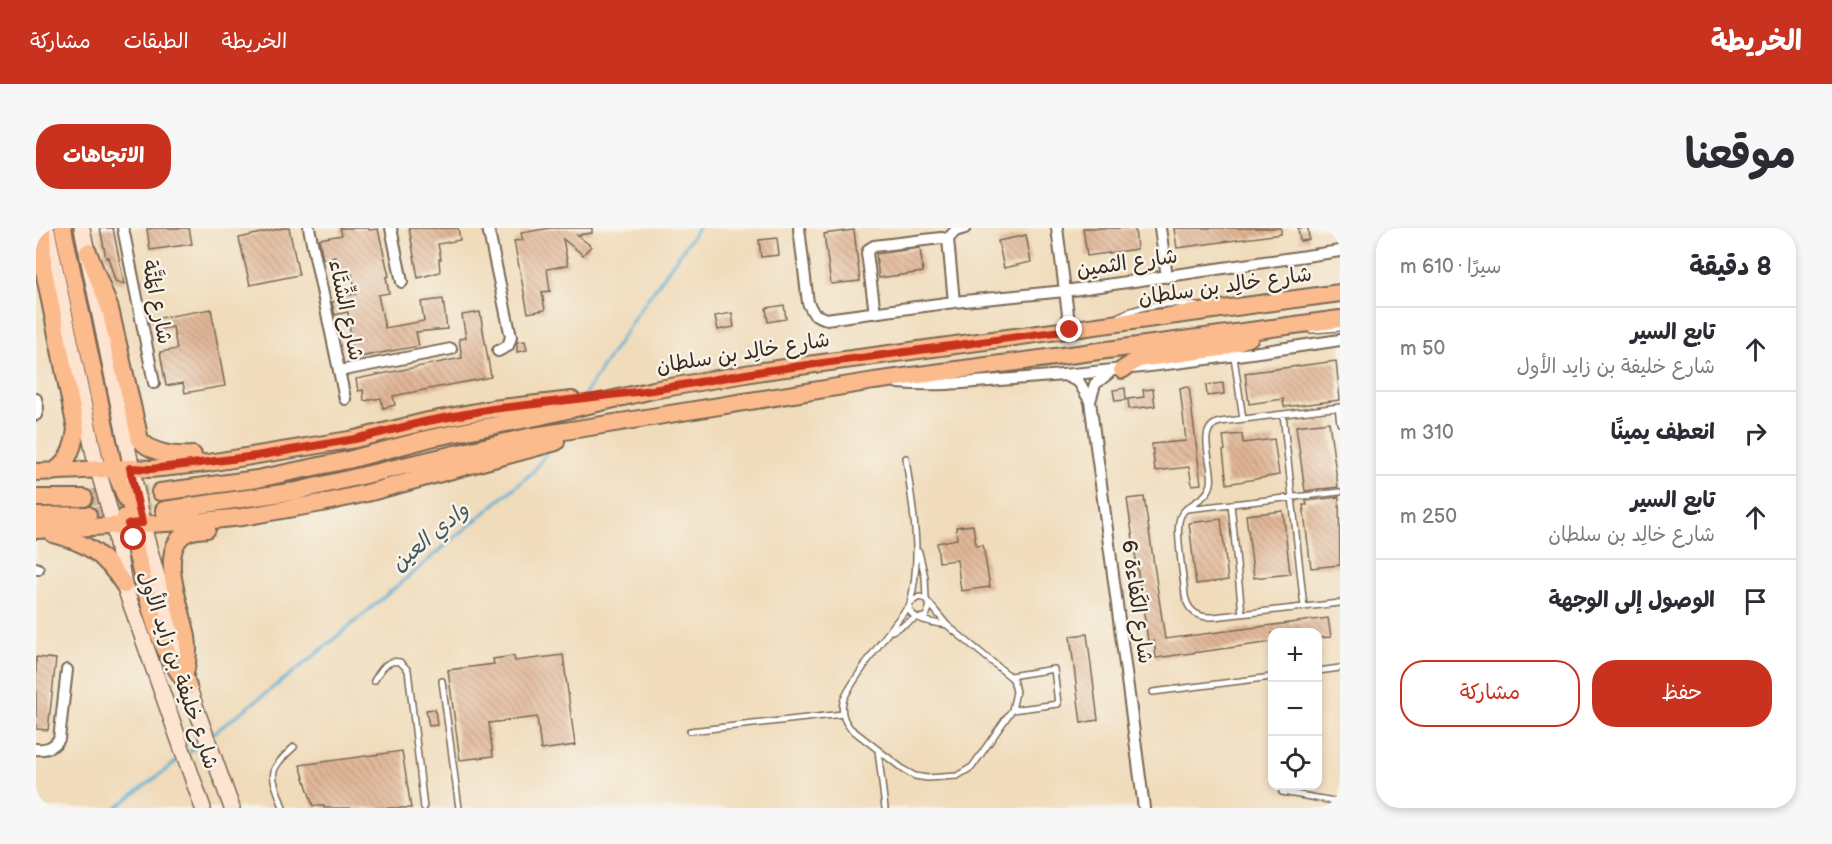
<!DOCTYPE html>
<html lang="ar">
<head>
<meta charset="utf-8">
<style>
	:root { --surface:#fff; --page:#f7f7f7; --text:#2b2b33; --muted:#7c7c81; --line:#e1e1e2; --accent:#c8321e }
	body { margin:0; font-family:"Balsamiq Sans","Playpen Sans Arabic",sans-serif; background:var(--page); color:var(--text); direction:rtl }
	.controls { position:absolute; right:18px; bottom:18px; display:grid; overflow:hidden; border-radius:12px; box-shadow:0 3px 9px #0003 }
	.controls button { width:54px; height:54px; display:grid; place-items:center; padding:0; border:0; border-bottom:2px solid var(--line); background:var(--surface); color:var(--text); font:30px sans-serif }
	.stop { position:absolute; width:18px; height:18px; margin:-14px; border:4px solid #c8321e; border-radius:50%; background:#fff }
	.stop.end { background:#c8321e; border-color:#fff; box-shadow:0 2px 6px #0008 }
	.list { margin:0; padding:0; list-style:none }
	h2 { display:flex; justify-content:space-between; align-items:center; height:78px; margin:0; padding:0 24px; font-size:26px }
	h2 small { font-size:20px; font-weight:400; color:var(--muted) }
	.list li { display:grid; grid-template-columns:39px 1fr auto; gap:18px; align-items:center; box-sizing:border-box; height:84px; padding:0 24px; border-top:2px solid var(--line) }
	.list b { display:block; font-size:22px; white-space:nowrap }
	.list p { margin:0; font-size:20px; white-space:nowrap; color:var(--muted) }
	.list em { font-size:20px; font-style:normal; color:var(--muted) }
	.actions { display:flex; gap:12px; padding:18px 24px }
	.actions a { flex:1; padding:14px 0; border:2px solid var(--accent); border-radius:24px; text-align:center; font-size:21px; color:var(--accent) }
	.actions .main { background:var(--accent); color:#fff }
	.icon { flex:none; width:33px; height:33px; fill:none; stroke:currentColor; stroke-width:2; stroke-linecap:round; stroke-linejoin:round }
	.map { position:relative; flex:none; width:1304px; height:580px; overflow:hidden; direction:ltr; border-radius:24px }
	header { display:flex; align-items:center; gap:36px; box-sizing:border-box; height:84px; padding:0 30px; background:var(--accent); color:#fff }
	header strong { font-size:28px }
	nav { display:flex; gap:33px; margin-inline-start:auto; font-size:21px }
	.intro { display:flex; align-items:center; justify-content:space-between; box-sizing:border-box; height:144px; padding:0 36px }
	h1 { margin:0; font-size:42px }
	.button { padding:15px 27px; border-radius:24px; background:var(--accent); color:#fff; font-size:21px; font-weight:700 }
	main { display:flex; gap:36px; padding:0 36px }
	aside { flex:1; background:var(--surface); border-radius:24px; box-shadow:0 3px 9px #0003 }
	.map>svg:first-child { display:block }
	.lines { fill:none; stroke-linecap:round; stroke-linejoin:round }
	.stream { stroke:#58afd5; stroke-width:3 }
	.building { fill:url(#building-back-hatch) }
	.primary-tunnel { stroke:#ccb89b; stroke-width:16; stroke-dasharray:16 8; stroke-linecap:butt }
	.service-casing { stroke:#7a6855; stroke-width:8 }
	.minor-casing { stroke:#7a6855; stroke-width:14 }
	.secondary-casing { stroke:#7a6855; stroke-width:18 }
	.primary-casing { stroke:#7a6855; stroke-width:20 }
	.service { stroke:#fff; stroke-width:5 }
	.minor { stroke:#fff; stroke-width:10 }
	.secondary { stroke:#fde4d1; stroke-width:15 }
	.primary { stroke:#fbbb8d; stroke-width:16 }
	.route { stroke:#c8321e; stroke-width:8 }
	.labels { text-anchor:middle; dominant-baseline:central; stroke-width:5; stroke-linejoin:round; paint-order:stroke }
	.street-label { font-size:21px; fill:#3b2a1e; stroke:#f7f3e8 }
	.water-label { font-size:22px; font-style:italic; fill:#45595e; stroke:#f7f3e8 }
</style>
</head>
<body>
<header>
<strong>الخريطة</strong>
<nav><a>الخريطة</a><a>الطبقات</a><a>مشاركة</a></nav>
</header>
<div class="intro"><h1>موقعنا</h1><a class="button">الاتجاهات</a></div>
<main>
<aside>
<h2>8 دقيقة<small>سيرًا · 610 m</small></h2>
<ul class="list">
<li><svg class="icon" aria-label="ahead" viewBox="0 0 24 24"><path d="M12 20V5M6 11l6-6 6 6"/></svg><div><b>تابع السير</b><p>شارع خليفة بن زايد الأول</p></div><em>50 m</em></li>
<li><svg class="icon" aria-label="right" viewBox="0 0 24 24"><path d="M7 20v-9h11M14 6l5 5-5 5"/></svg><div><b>انعطف يمينًا</b></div><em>310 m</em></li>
<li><svg class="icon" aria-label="ahead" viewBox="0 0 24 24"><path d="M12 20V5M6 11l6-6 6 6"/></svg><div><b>تابع السير</b><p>شارع خالِد بن سلطان</p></div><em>250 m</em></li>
<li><svg class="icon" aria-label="arrive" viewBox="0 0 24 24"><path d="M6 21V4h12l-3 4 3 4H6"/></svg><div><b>الوصول إلى الوجهة</b></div></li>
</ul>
<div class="actions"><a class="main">حفظ</a><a>مشاركة</a></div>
</aside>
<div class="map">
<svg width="1304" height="580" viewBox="0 0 1304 580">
	<defs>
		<pattern id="building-back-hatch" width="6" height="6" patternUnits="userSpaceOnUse" patternTransform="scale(1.5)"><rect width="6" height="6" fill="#e1b696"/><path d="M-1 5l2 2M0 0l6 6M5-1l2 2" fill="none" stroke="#b8947a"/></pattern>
	</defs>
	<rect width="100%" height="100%" fill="#f7f3e8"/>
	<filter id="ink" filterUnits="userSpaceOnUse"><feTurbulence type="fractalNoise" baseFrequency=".0167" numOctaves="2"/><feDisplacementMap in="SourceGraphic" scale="12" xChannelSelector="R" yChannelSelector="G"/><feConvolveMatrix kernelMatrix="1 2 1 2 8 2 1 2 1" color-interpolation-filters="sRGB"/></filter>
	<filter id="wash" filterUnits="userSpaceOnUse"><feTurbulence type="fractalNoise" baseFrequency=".008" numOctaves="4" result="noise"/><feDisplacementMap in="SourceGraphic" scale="24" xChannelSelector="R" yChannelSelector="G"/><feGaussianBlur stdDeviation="1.35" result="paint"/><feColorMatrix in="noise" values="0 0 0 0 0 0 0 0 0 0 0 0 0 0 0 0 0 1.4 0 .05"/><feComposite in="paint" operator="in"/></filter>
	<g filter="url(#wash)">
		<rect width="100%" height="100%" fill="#f0dbba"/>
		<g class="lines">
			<path class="stream" d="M545 172 601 86 662 0
				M174 508 273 432 497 244 512 222
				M153 524 167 514
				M80 580 145 530"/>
		</g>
		<g id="blocks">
			<path class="building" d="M64 0H77L88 56 79 53 72 29 70 30Z
				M118 0H153L156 16 114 22 111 1Z
				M247 0H253L263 47 214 57 203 10Z
				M304 0H332L333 2 342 1 353 48 350 49 353 65 342 67 349 100 388 93 385 74 407 71 411 101 380 104 383 118 317 130 312 84 299 87 296 74 307 72V68L320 66 316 46 302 48 299 29 287 31 283 11 306 7Z
				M373 0H422L424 12 402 16 405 31H403L404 44 382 50Z
				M514 0H556V5L541 7 555 18 547 27 527 11 532 37 511 41 514 63 506 64 509 82 492 85 478 13 487 12 485 5Z
				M1047 0H1099L1101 21 1051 28Z
				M1138 0H1245V6L1141 20Z
				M1262 0H1272L1273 12 1264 13Z
				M818 2 824 53 795 56 788 6Z
				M990 7 995 34 968 40 962 13Z
				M741 10 743 27 725 29 723 12Z
				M884 20 887 44 843 50 840 26Z
				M748 77 750 91 732 94 730 80Z
				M175 81 189 158 149 165 147 155 130 158 124 124 141 121 137 99 118 102 117 91Z
				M444 84 455 149 357 168 359 177 347 180 345 170 328 173 327 162 322 163 320 151 426 130 423 111 430 110 426 87Z
				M696 85 698 99 682 102 679 88Z
				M489 113 491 122 481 124V114Z
				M1300 133 1304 172 1248 179 1247 171 1213 176 1209 145Z
				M1187 155 1188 166 1171 168 1170 157Z
				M1153 159 1165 256 1156 257 1153 239 1119 243 1116 216 1150 213 1144 160Z
				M1089 160 1090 172 1079 173 1077 162Z
				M1117 161 1119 178 1093 181 1092 171 1108 169 1107 162Z
				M1293 194 1302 259 1269 263 1260 198Z
				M1206 206 1207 215 1238 211 1243 247 1191 256 1187 223 1189 222 1187 208Z
				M1108 269 1129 411 1292 390 1295 409 1281 410V405H1236V414L1120 430 1118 413H1112L1091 271Z
				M1303 269 1304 337 1275 340 1267 277H1271L1270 273Z
				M1247 283 1254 346 1218 350 1210 287Z
				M1185 291 1192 352 1160 356 1153 295Z
				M937 297 940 318 947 317 954 359 925 363 921 332 903 334 901 315 921 311 920 299Z
				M1051 406 1062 492 1045 495 1034 408Z
				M527 427 539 517 505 522 501 489 453 495 457 528 424 532 412 442 458 436 457 431 478 428 479 433Z
				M0 429 20 431 12 502 0 501Z
				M399 481 401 497 393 498 390 482Z
				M366 523 375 580H288V578H277L264 537Z"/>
		</g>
	</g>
	<g filter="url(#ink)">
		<use href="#blocks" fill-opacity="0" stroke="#7a6855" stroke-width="1.5"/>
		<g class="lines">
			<path class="primary-tunnel" d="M48 270 124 264
				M52 287 128 282"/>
			<defs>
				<path id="service" d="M1083 88C1109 76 1133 73 1161 78
					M1275 102 1304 100
					M1198 129 1207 191
					M1302 179 1304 195
					M1304 179 1184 194C1158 200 1179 238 1175 256 1171 275 1146 274 1143 294 1140 311 1148 349 1149 368 1152 383 1162 390 1177 389L1304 375
					M1247 186 1268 379
					M870 230C876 278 887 327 874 375
					M1195 276 1206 386
					M1151 281 1304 264
					M883 324 889 349 890 371
					M873 378C861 392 810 460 807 474 805 484 808 493 814 500L868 542 879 548 891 550 921 548 936 539 976 482 980 464 977 451 911 397 893 375
					M884 390 890 388 894 378 890 371 883 369 874 375 873 382C879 393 899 395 911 397
					M856 403 880 390
					M1282 443 1304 440
					M974 448 1018 441 1022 476 976 482
					M338 453C345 442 350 431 364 434L372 442 388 580
					M406 453 423 580
					M1117 464 1236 449
					M654 503 807 486
					M842 522 849 580
					M1246 564 1304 574
					M247 580C236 545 229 545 258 519"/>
				<path id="minor" d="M87 0 118 155
					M273 0 309 171
					M355 0 366 54
					M452 0 475 109 472 118 462 123
					M763 0 772 75 778 86 790 91 918 74 1029 63 1304 23
					M1021 0 1034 102
					M1124 0 1131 49
					M912 11 918 74
					M912 11 919 3 929 0
					M839 85 831 25 833 21 838 18 905 10 912 11
					M303 143 415 121
					M1073 145 1059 156 1054 173 1108 580
					M1030 148 1043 154 1054 173
					M862 155C905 159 948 153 990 150 1095 142 1200 128 1304 112
					M0 171 2 180 0 187
					M0 340 2 341
					M0 521C10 522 17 520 23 511L31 442"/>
				<path id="secondary" d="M46 0 110 309 152 458 196 580
					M11 3 59 231 78 298 88 357 167 580"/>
				<path id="primary" d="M6 0 7 38 40 201C38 218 33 236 16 244
					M27 0 78 241 90 270 106 295
					M52 24 74 81 104 212C117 226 139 228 157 227
					M1086 142 1102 131 1185 120 1214 109
					M0 244 94 240 115 241 172 235 319 211 392 193 456 181 536 172
					M124 264 221 251 312 232 395 210 501 189 617 162 727 143 1304 65
					M0 270H48
					M128 282 261 263 492 209 838 153 1304 91
					M0 288 52 287
					M89 289C103 325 108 364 121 401 128 422 139 440 152 458
					M0 302 167 293 206 289 286 275 331 265 520 214
					M17 306C52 315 68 326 88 357
					M149 446C152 434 153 422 151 409 147 383 123 330 145 309 152 302 162 302 171 301"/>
			</defs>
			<use href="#service" class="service-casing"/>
			<use href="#minor" class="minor-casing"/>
			<use href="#secondary" class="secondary-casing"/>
			<use href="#primary" class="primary-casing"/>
			<use href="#service" class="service"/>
			<use href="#minor" class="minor"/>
			<use href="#secondary" class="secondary"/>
			<use href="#primary" class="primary"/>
		</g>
	</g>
	<g class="lines" filter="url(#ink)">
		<path class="route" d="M98 310 92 296 106 295 94 240 115 241 220 228 319 211 392 193 456 181 617 162 727 143 1034 102"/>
	</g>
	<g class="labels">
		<g class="street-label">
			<text transform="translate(1091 35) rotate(-8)">شارع الثمين</text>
			<text transform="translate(1189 58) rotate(-8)">شارع خالِد بن سلطان</text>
			<text transform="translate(121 74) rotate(79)">شارع المَتَّة</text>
			<text transform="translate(310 82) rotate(78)">شارع الشِّتَاء</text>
			<text transform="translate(707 125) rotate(-9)">شارع خالِد بن سلطان</text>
			<text transform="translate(1101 374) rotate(82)">شارع الكَفاءة 6</text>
			<text transform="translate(142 442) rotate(71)">شارع خليفة بن زايد الأول</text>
		</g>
		<g class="water-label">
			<text transform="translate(394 309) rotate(-40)">وادي العين</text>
		</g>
	</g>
</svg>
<div class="controls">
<button>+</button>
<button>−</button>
<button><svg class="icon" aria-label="locate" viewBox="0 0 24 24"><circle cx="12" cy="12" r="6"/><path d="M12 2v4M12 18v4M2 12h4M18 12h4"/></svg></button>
</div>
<div class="stop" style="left:98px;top:310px"></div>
<div class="stop end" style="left:1034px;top:102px"></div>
</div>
</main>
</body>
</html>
